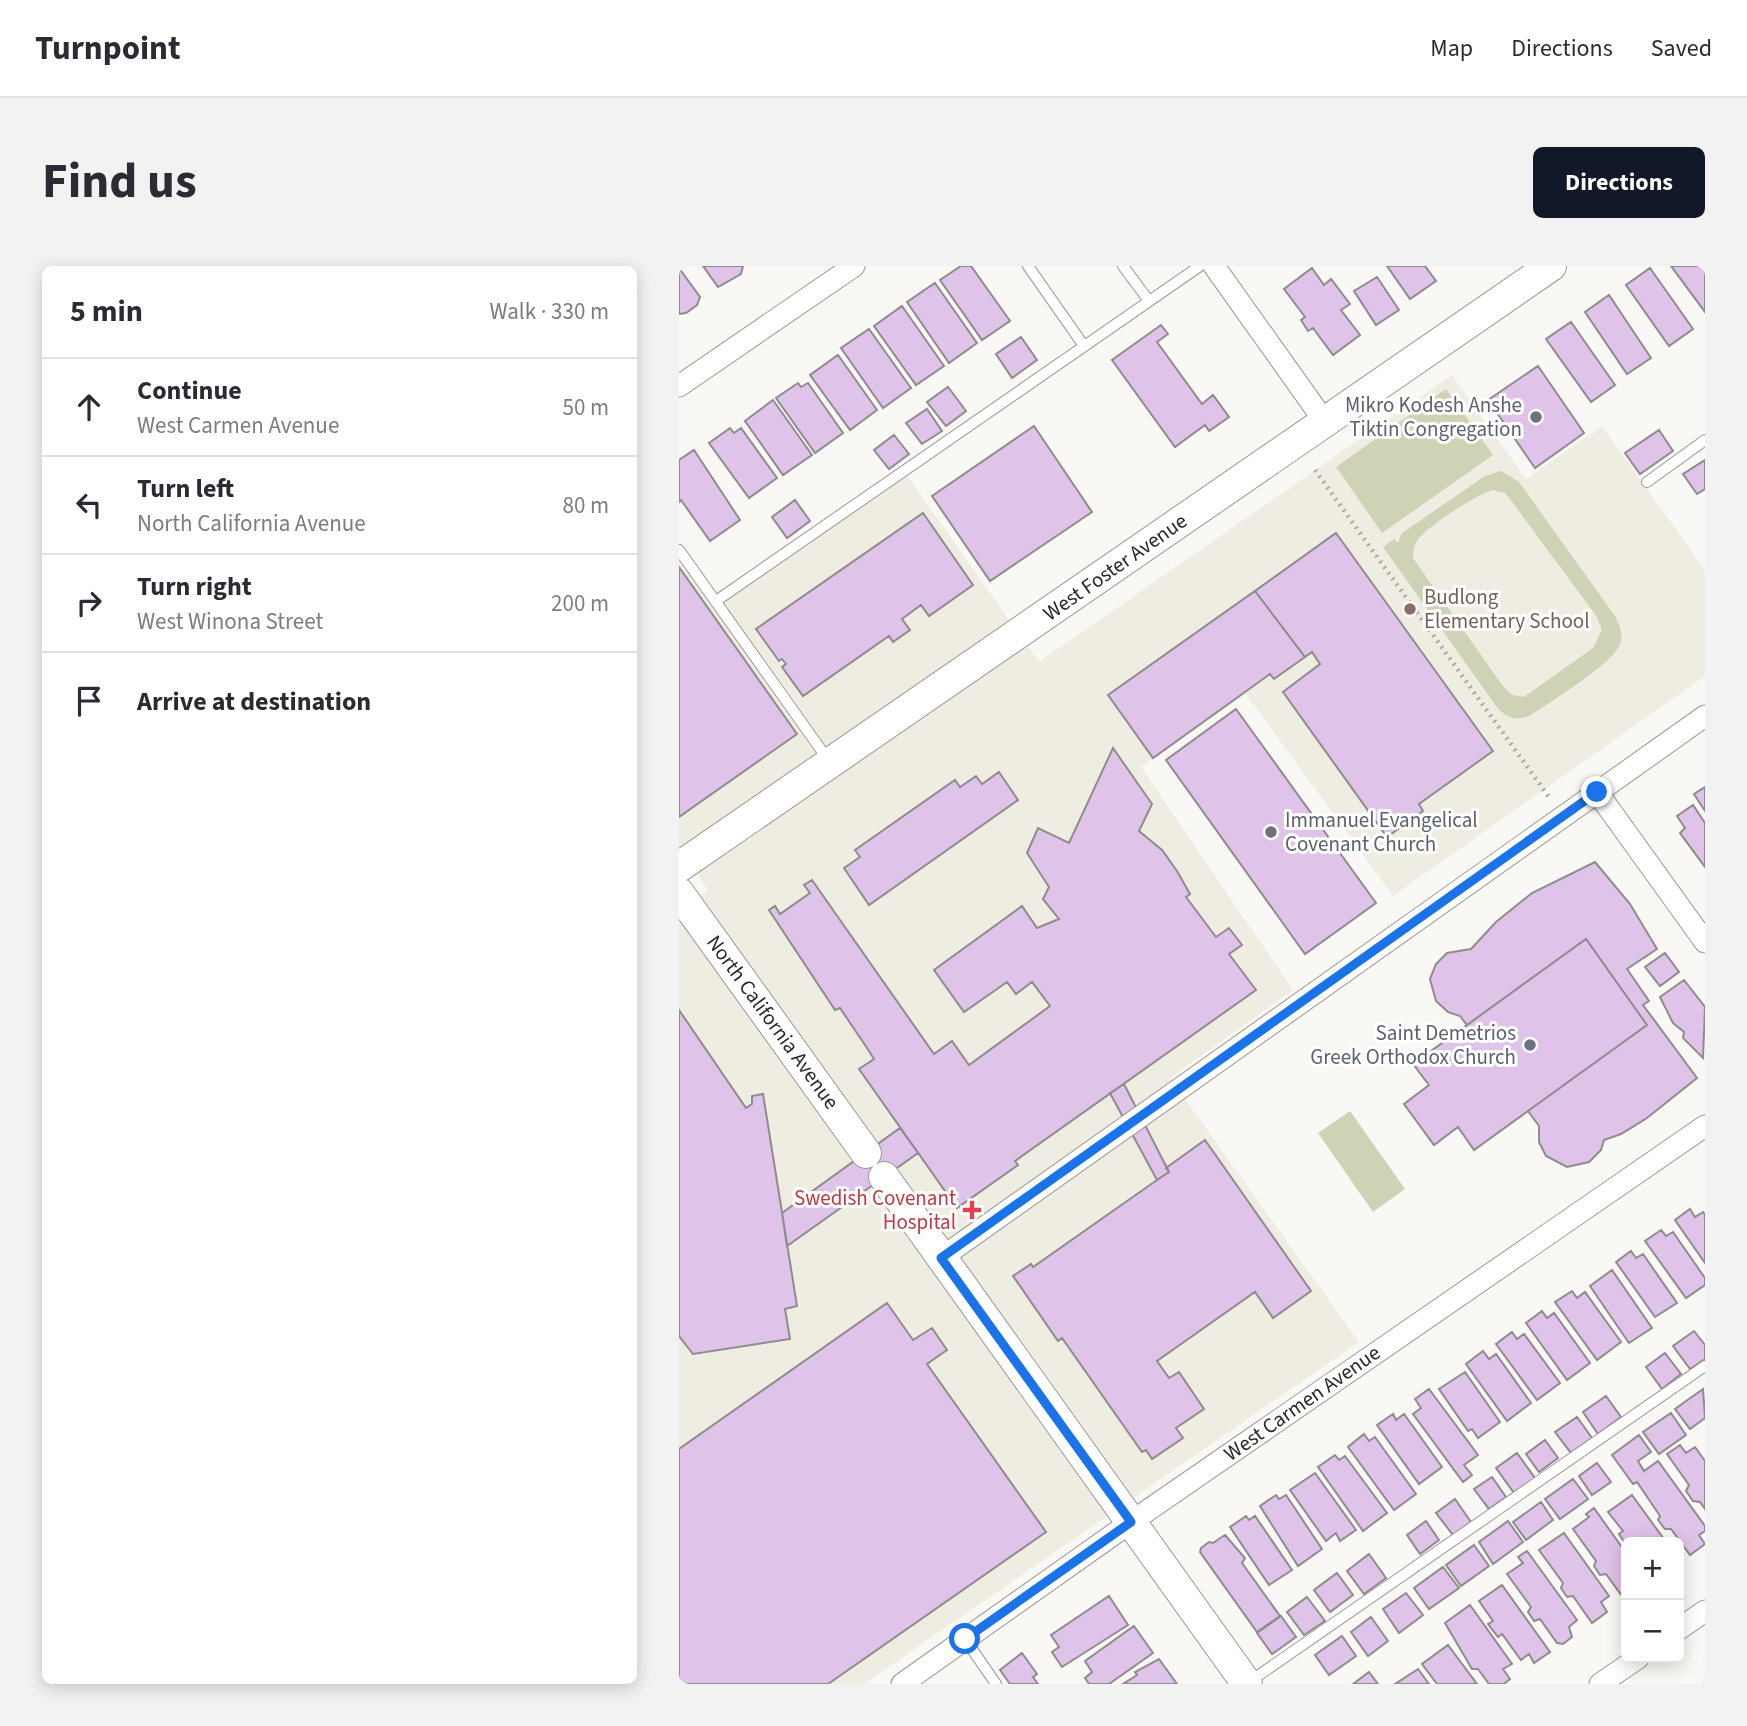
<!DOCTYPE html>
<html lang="en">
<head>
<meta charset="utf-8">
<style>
	:root { --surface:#fff; --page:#f2f2f3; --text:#2b2b33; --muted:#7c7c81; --line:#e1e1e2; --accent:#111827 }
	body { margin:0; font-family:"Source Sans 3",sans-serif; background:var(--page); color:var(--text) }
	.controls { position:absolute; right:21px; bottom:21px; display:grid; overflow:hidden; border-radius:10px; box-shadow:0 4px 18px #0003 }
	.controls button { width:63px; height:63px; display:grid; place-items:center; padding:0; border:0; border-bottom:2px solid var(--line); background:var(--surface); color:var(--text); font:35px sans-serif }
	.stop { position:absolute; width:21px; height:21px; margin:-16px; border:5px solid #1a73e8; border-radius:50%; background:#fff }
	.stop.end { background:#1a73e8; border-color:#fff; box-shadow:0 2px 7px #0008 }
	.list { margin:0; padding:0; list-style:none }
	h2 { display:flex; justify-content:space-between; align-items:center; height:91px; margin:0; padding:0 28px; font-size:30px }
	h2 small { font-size:23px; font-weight:400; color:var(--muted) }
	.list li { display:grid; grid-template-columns:46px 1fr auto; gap:21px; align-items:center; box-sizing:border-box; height:98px; padding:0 28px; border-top:2px solid var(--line) }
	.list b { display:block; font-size:26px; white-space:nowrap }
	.list p { margin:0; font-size:23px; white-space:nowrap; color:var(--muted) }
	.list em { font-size:23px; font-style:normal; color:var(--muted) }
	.icon { flex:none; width:38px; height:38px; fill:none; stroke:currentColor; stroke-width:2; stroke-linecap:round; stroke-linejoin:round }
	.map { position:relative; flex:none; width:1026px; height:1418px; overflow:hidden; border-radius:10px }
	header { display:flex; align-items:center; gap:42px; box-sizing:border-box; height:98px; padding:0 35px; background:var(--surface); border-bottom:2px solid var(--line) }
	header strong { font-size:33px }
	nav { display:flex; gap:38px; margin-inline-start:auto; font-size:24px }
	.intro { display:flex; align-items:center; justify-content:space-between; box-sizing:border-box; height:168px; padding:0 42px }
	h1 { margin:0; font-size:49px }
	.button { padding:18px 32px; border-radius:10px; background:var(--accent); color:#fff; font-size:24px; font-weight:700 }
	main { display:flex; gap:42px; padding:0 42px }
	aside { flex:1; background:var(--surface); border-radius:10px; box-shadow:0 4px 18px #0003 }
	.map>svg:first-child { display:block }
	.built { fill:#efede1 }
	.green { fill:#cfd2b5; fill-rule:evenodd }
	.building { fill:#e0c3e8; stroke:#8e8c8f; stroke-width:2 }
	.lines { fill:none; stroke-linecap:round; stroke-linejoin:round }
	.lane-casing { stroke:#9a9995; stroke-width:12 }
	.street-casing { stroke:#9a9995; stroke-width:23 }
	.secondary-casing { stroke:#9a9995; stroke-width:32 }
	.path { stroke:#aaa9a7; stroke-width:4.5; stroke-dasharray:2 5; stroke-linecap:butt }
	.lane { stroke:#fff; stroke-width:10 }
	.street { stroke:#fff; stroke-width:21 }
	.secondary { stroke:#fff; stroke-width:30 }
	.route { stroke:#1a73e8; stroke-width:9 }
	.worship-dot { fill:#6b7280; stroke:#fff; stroke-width:2.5 }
	.education-dot { fill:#8d6e63; stroke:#fff; stroke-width:2.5 }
	.health-dot { fill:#e0444e; stroke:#fff; stroke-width:2.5 }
	.labels { text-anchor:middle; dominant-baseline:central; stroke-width:6; stroke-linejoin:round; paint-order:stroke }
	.worship-label { font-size:21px; fill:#5b616d; stroke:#fff; text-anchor:end }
	.street-label { font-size:21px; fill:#292827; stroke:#fff }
	.education-label { font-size:21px; fill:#785e54; stroke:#fff; text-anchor:start }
	.health-label { font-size:21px; fill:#be3a42; stroke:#fff; text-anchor:end }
</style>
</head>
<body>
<header>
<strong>Turnpoint</strong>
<nav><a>Map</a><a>Directions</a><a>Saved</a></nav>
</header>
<div class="intro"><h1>Find us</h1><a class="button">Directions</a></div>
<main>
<aside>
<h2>5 min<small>Walk · 330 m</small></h2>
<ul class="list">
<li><svg class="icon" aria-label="ahead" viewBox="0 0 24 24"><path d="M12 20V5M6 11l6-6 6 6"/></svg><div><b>Continue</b><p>West Carmen Avenue</p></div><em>50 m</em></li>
<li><svg class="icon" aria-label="left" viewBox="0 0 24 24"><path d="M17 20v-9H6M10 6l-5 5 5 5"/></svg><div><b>Turn left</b><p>North California Avenue</p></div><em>80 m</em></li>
<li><svg class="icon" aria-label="right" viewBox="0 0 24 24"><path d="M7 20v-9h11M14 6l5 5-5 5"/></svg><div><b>Turn right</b><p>West Winona Street</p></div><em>200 m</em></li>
<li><svg class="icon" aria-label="arrive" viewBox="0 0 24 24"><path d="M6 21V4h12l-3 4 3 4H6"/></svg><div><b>Arrive at destination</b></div></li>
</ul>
</aside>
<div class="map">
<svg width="1026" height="1418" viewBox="0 0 1026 1418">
	<rect width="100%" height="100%" fill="#f9f8f4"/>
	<path class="built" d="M773 109 847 213 923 160 1026 304V410L714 630 567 428 462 501 614 724 491 812 680 1076 185 1418H0V646L29 624 0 582V287L37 339 227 208 360 396Z"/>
	<path class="green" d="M767 123 814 189 703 267 657 201Z
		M822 205 840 216 936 350C940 358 944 367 942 376 935 398 872 435 852 449 837 456 827 452 817 440L704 281 715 273 719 277 723 267 806 210ZM814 224 826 227 831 233 918 351 923 364 914 382 845 431 833 429 823 419 734 292C734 285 734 281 738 275 748 260 797 229 814 224Z
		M671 845 726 923 694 946 639 867Z"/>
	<path class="building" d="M24 0H64L62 8 39 21Z
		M282 0H292L331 55 303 74 261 14Z
		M708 0H746L757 15 731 33Z
		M992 0H1026V46Z
		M0 2 21 31 18 39 7 47 0 48Z
		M633 2 645 19 652 13 671 38 662 44 681 69 654 89 634 62 629 65 622 54 626 51 605 23Z
		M971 2 1014 63 990 80 947 19Z
		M698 11 720 44 697 59 675 25Z
		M256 17 298 77 270 97 228 36Z
		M930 29 972 92 948 108 906 46Z
		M223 40 265 100 237 119 195 60Z
		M892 56 936 119 912 136 867 73Z
		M482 59 489 68 478 76 523 138 534 129 550 151 530 165 526 159 496 181 433 94Z
		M190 63 232 122 204 142 162 82Z
		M342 71 358 94 333 112 317 88Z
		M159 89 198 144 171 164 131 109Z
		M859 100 905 167 856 202 809 134Z
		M119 117 122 121 129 117 164 167 136 187 97 132Z
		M269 121 287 145 267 160 248 136Z
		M94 134 133 189 104 209 66 155Z
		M248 143 263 165 243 178 227 157Z
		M355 160 413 246 311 315 253 230Z
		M51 162 55 167 62 162 98 212 70 232 30 177Z
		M980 164 994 185 961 208 946 187Z
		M215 169 230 188 210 203 195 184Z
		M15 184 61 254 31 275 2 234 0 236V194Z
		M1026 194V223L1018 228 1004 208Z
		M116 234 131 255 108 272 93 251Z
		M244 247 294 319 250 350 242 339 223 353 231 364 214 376 210 370 124 430 103 401 107 398 103 393 100 395 77 363Z
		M657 267 814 485 740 538 744 545 708 571 604 426 641 398 633 386 626 391 576 325Z
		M0 301 118 468 0 551Z
		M576 325 626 391 595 413 591 408 474 492 429 429Z
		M557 443 697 637 626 688 487 494Z
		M434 482 473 538 460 565 483 584 498 605 511 628 507 631 537 671 550 662 563 679 550 688 577 724 336 895 339 899 278 942 180 803 195 793 188 782 161 742 156 744 90 644 96 640 101 648 131 627 125 619 133 614 255 788 273 775 290 799 371 740 353 716 337 728 328 716 285 746 255 704 343 640 358 662 380 653 364 633 370 621 348 587 359 562 390 577Z
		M320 506 339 534 190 639 165 602 181 591 176 584 276 514 281 521 297 510 303 518Z
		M1026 521V545L1015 528Z
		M1014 539 1026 557V601L1001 567 1006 562 998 550Z
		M916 596 951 638 978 683 948 703 970 735 964 739 1018 812 968 852 942 868 925 874 922 884 910 896 888 901 867 890 860 876V860L849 845 968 759 907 673 788 759 781 750 769 746 757 735 751 713 757 698 768 687 792 683 817 656 853 627Z
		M907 673 968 759 795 884 779 861 755 879 725 838 750 819 734 798Z
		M986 687 1000 706 981 720 966 701Z
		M1005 714 1026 741 1024 792 1004 772 1005 766 994 757 981 731Z
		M0 744 67 842 73 838V830L84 828 118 1040 106 1043 111 1073 14 1088 0 1070Z
		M445 818 490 906 478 914 431 827Z
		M221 862 239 887 108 980 103 947Z
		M526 874 632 1025 594 1052 576 1026 478 1095 490 1112 500 1106 525 1143 497 1162 504 1172 473 1193 467 1184 463 1186 383 1072 379 1075 334 1010 352 998 354 1001 478 914 490 906 487 902Z
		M1011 943 1016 951 1024 946 1026 949V997L996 954Z
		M982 964 987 970 994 966 1026 1012V1019L1007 1032 966 975Z
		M952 985 957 992 964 988 998 1037 976 1051 937 996Z
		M933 1004 973 1062 950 1077 911 1020Z
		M893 1025 898 1032 906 1026 942 1076 918 1094 876 1036Z
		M208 1037 234 1074 253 1062 268 1084 248 1098 367 1266 149 1418H0V1183Z
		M863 1045 868 1052 875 1047 911 1097 888 1114 847 1057Z
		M1015 1065 1026 1079V1093L1011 1103 994 1080Z
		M833 1066 838 1073 845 1068 881 1117 858 1134 817 1078Z
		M804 1085 810 1093 817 1088 852 1137 828 1155 787 1098Z
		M986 1087 1002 1108 983 1123 967 1101Z
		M786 1106 821 1156 799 1172 793 1163 789 1165 760 1123Z
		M750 1123 799 1189 785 1199 793 1209 784 1216 734 1148 742 1142 736 1133Z
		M1024 1123 1026 1152 1011 1163 996 1143Z
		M927 1130 942 1151 919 1168 904 1146Z
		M992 1147 1007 1169 980 1188 964 1166Z
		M714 1148 717 1154 725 1148 763 1201 740 1218 698 1159Z
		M898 1151 913 1172 892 1187 876 1166Z
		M685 1168 690 1175 696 1171 737 1228 715 1244 669 1181Z
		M960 1169 972 1186 959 1195 965 1205 979 1195 1026 1260V1265L1020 1269 1026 1278 1011 1289 992 1263H986L979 1254 981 1250 958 1216 954 1218 933 1189Z
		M866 1174 879 1192 860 1206 847 1188Z
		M1001 1179 1007 1187 1016 1181 1026 1195V1243L1021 1236 1014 1235 1007 1225 1010 1219 988 1188Z
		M838 1187 856 1212 835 1227 817 1202Z
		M656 1189 660 1194 666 1190 708 1247 684 1265 639 1201Z
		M918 1197 932 1216 913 1229 900 1210Z
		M636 1207 677 1264 661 1275 657 1267 647 1275 611 1224Z
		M813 1211 827 1231 810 1243 795 1223Z
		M894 1213 909 1233 881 1253 866 1233Z
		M597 1229 600 1233 607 1229 643 1283 619 1300 581 1240Z
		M953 1229 987 1276 947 1279 940 1268 944 1265 929 1246Z
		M776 1233 792 1256 774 1269 757 1247Z
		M862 1236 874 1254 847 1274 834 1256Z
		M915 1242 947 1287V1331L943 1330 927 1308 921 1309 915 1300 917 1295 894 1263 910 1251 907 1248Z
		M567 1250 570 1254 576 1250 613 1304 590 1319 551 1261Z
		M747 1255 760 1274 741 1288 728 1269Z
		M829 1255 844 1276 814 1298 800 1276Z
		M885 1267 930 1330 922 1336 928 1346 913 1357 894 1330 888 1331 882 1322 884 1317 860 1284Z
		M546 1269 566 1292 563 1297 601 1350 578 1366 521 1286 522 1282 530 1276 534 1277Z
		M795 1279 810 1300 782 1320 767 1299Z
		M848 1285 898 1354 890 1361 893 1371 884 1378 878 1377 861 1353 855 1355 849 1346 852 1341 828 1308 844 1297 839 1291Z
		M690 1288 707 1312 685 1328 668 1305Z
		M764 1301 780 1322 750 1343 735 1322Z
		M658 1307 674 1329 651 1346 635 1324Z
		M823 1319 871 1386 855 1397 850 1388 842 1394 823 1368 819 1371 809 1358 814 1355 800 1335Z
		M727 1327 744 1349 720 1367 704 1343Z
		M430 1330 449 1359 383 1401 373 1386 380 1381 372 1369Z
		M628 1331 646 1355 625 1369 608 1346Z
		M791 1339 833 1398 824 1403 831 1413 825 1418H810L799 1403H793L766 1357Z
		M602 1350 617 1371 593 1388 578 1367Z
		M692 1351 709 1375 689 1390 672 1366Z
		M455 1360 474 1387 430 1418H410L406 1412 413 1406 406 1395Z
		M663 1370 677 1390 650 1409 636 1389Z
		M769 1379 798 1418H758L743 1398Z
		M343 1387 358 1408 354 1411 359 1418H331L321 1404Z
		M480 1393 498 1418H444L458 1409 456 1406Z
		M739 1403 750 1418H716Z
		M690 1406 699 1418H674Z"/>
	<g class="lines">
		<defs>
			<path id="lane" d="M349 0 405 80
				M444 0 470 35
				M968 216 1026 174
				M0 284 150 495
				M37 335 521 0
				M286 1373 317 1418
				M570 1416 1026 1100"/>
			<path id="street" d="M535 0 646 156
				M0 120 175 0
				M918 526 1026 676
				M262 992 1026 450
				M1000 1363 1026 1345
				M223 1418 452 1256 1026 860
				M921 1418 959 1392"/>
			<path id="secondary" d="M0 601 872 0
				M0 627 187 887
				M205 911 568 1418"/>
		</defs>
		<use href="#lane" class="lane-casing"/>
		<use href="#street" class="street-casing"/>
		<use href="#secondary" class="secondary-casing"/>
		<path class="path" d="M636 204 872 534"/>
		<use href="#lane" class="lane"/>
		<use href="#street" class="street"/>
		<use href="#secondary" class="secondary"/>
	</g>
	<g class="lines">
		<path class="route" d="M286 1373 452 1256 262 992 918 526"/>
	</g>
	<g class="worship-dot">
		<circle cx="857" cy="151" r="7"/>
		<circle cx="592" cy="566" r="7"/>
		<circle cx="851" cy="779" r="7"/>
	</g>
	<circle class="education-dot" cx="731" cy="343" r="7"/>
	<path class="health-dot" d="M289.5 933.5h7v7h7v7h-7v7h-7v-7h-7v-7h7z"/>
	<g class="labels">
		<g class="worship-label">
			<text x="843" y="139">Mikro Kodesh Anshe<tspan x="843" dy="24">Tiktin Congregation</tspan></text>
			<text x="606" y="554" text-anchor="start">Immanuel Evangelical<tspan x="606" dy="24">Covenant Church</tspan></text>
			<text x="837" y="767">Saint Demetrios<tspan x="837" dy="24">Greek Orthodox Church</tspan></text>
		</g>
		<g class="street-label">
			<text transform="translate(436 301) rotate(-35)">West Foster Avenue</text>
			<text transform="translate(94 756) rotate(54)">North California Avenue</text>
			<text transform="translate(623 1137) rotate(-35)">West Carmen Avenue</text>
		</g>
		<g class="education-label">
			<text x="745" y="331">Budlong<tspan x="745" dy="24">Elementary School</tspan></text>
		</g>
		<g class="health-label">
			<text x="277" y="932">Swedish Covenant<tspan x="277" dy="24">Hospital</tspan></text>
		</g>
	</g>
</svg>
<div class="controls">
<button>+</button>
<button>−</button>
</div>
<div class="stop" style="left:286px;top:1373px"></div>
<div class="stop end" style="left:918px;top:526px"></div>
</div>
</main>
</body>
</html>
